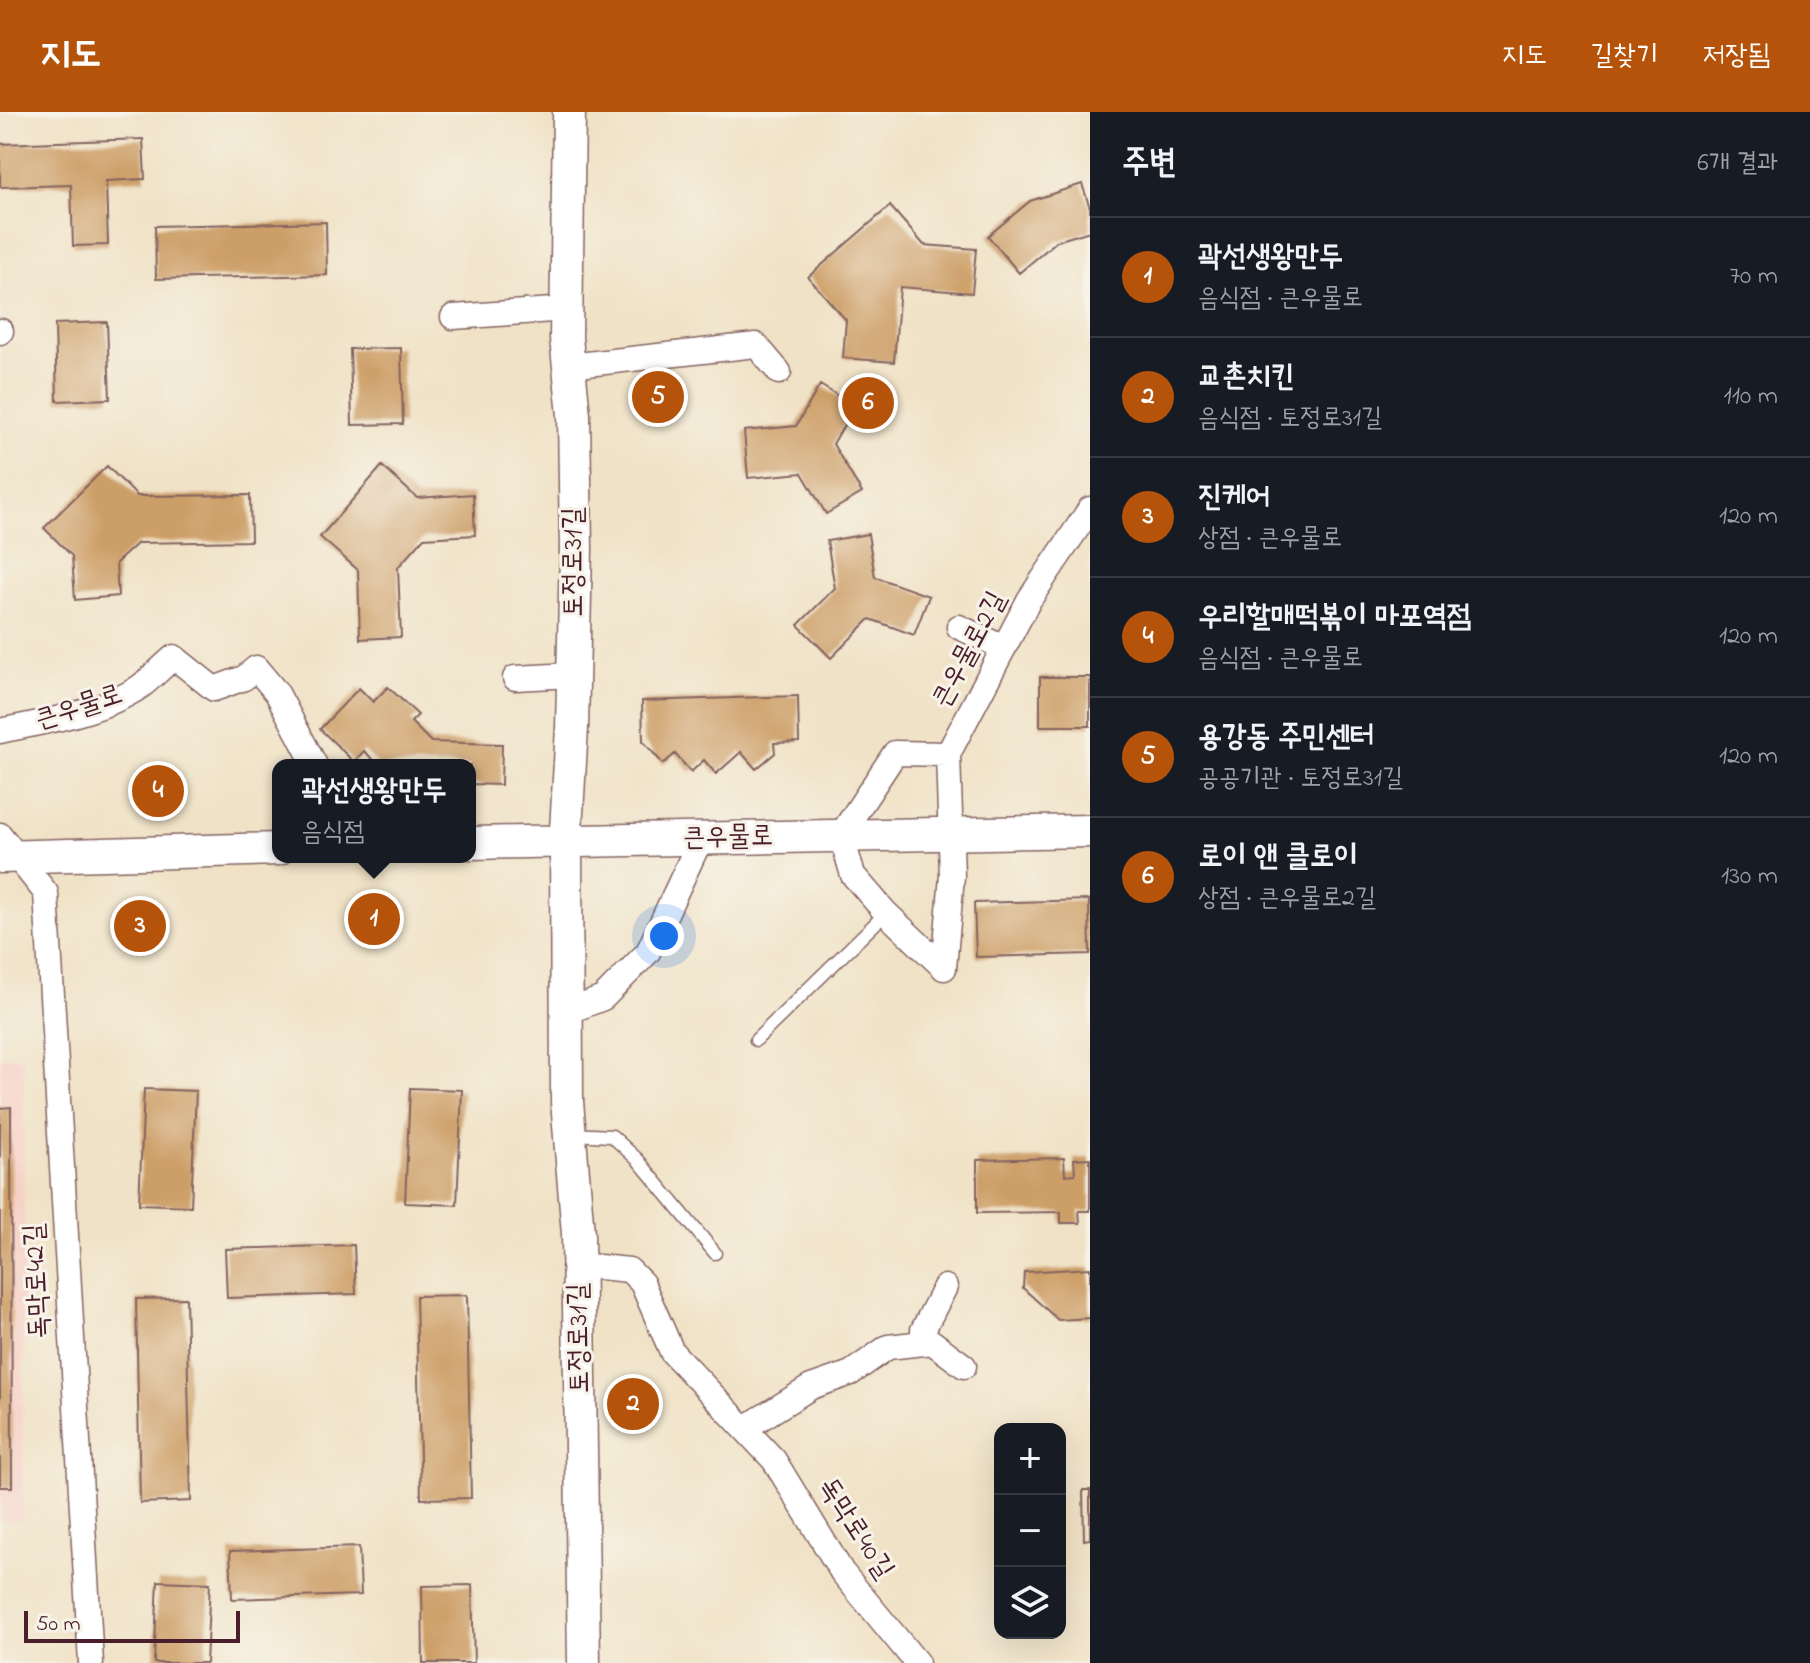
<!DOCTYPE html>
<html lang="ko">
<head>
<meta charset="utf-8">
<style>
	:root { --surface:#171b24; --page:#20242c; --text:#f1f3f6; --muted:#9ea1a6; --line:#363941; --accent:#b45309 }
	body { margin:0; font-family:"Indie Flower","Poor Story",sans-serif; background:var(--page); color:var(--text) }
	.controls { position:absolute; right:24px; bottom:24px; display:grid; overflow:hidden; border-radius:16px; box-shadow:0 8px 32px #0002 }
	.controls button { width:72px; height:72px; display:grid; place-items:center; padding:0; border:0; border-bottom:2px solid var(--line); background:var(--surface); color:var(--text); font:40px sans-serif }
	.scale { position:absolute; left:24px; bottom:20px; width:216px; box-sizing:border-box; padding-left:8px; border:4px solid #4a1f2b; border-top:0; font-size:22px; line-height:28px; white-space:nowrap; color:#4a1f2b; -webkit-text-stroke:6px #f7f3e8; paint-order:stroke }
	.you { position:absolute; left:664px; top:824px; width:28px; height:28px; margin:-20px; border:6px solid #fff; border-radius:50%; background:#1a73e8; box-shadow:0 0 0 12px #1a73e833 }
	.badge { display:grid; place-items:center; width:52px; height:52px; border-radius:50%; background:var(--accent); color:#fff; font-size:26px; font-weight:700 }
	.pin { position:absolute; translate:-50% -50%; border:4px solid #fff; box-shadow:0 2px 8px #0006 }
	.popup { position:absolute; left:272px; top:647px; width:204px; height:104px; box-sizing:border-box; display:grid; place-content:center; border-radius:16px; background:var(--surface); filter:drop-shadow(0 2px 6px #0005); font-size:26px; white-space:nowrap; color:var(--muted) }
	.popup b { font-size:30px; color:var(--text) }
	.popup::after { content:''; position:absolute; left:50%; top:100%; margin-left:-16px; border:16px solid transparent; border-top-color:var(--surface) }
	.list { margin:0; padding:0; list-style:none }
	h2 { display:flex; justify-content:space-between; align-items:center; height:104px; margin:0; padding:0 32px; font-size:34px }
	h2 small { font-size:26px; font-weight:400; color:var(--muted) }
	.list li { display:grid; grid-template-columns:52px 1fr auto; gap:24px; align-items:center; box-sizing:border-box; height:120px; padding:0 32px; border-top:2px solid var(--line) }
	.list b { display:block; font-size:30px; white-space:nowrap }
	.list p { margin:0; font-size:26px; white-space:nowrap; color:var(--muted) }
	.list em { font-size:26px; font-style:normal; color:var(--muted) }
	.icon { flex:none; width:44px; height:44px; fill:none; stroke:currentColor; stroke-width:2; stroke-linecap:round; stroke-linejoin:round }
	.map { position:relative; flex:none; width:1090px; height:1551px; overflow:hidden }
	header { display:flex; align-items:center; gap:48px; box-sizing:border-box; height:112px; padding:0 40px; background:var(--accent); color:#fff }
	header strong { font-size:38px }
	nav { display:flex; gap:44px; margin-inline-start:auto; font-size:28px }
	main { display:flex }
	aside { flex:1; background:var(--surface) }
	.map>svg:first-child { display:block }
	.built { fill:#f7d1c7 }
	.building { fill:#cd9f67 }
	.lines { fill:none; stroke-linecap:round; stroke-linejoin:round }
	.service-casing { stroke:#846361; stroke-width:15 }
	.minor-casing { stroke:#846361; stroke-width:27 }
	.tertiary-casing { stroke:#846361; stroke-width:35 }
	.service { stroke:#fff; stroke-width:12 }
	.minor { stroke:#fff; stroke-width:24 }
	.tertiary { stroke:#fff; stroke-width:32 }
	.labels { text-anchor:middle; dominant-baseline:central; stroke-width:6; stroke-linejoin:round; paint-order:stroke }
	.street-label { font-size:28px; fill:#4a1f2b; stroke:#f7f3e8 }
</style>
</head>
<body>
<header>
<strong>지도</strong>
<nav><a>지도</a><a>길찾기</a><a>저장됨</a></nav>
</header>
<main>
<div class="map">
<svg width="1090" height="1551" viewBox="0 0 1090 1551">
	<rect width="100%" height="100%" fill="#f7f3e8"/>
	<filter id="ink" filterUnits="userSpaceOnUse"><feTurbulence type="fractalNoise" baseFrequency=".0125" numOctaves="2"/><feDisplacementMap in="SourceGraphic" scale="16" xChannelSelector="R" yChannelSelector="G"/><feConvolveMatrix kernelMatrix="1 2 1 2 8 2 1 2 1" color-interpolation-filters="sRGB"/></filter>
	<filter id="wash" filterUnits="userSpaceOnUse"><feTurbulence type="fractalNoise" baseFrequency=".006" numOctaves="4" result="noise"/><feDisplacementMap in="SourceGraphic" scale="32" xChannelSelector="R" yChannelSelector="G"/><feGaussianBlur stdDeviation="1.8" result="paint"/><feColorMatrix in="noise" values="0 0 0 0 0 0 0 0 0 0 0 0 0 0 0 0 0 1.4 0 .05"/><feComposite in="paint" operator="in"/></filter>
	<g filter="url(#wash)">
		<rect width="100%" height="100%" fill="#f0e2c6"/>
		<path class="built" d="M0 945H24L23 1409H0Z"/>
		<g id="blocks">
			<path class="building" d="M143 27 145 67 106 69 108 133 73 134 71 73 0 75V32Z
				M1082 72 1090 96V119L1057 129 1019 161 988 124 1030 89Z
				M890 94 924 133 976 137 972 181 900 175 894 250 843 246 846 208 808 165Z
				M326 110 327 163 156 167 155 114Z
				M107 210 110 287 57 289 55 212Z
				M401 236 403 312 352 313 350 237Z
				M820 273 855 294 833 332 862 381 826 402 802 361 748 366 744 319 796 314Z
				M107 354 137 384 250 383 251 429 138 431 116 451 118 484 75 488 72 444 44 416Z
				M382 354 417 386 473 382 475 423 424 426 398 455 401 525 360 527 358 458 320 425Z
				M868 422 875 465 929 484 914 523 870 507 831 546 798 513 835 476 827 429Z
				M1040 565H1090V614H1040Z
				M388 575 418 603 411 610 431 630 502 632 501 673 470 672V653H379L364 639 354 650 320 617 359 576 373 590Z
				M798 584 799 630 774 631 775 641 756 657 741 640 716 662 704 648 691 660 675 642 663 652 643 629 642 589Z
				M1089 788 1090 842 976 845 974 791Z
				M410 976 462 978 457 1093 405 1091Z
				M144 977 196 979 191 1094 139 1092Z
				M11 995 12 1375H0V996Z
				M1064 1046 1065 1063 1075 1062 1074 1047 1090 1046V1099H1079L1080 1111H1061V1100L977 1101V1048Z
				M354 1133 356 1182 227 1186 225 1137Z
				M1090 1156V1206L1058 1208 1023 1176 1024 1160Z
				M467 1183 471 1386 421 1387 416 1184Z
				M186 1186 191 1389 140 1391 136 1187Z
				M1083 1378H1090V1427L1084 1428Z
				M359 1435 361 1483 232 1487 230 1439Z
				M158 1469 210 1471 206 1551H154Z
				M472 1473 474 1551H423L422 1474Z"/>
		</g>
	</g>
	<g filter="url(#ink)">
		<use href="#blocks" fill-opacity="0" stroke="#846361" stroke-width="2"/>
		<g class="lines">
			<defs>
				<path id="service" d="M756 928 886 801
					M571 1022 612 1024 638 1048 715 1141"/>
				<path id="minor" d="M453 205 567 197
					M0 220 1 219
					M569 254 756 233 779 260
					M959 515 1004 536
					M515 566 573 563
					M0 619C44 610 104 600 141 574 153 565 163 554 174 545L214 577 244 566 256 556 277 581 315 653
					M0 723 46 781 91 1551
					M944 856 952 764 948 642 1029 488 1090 397
					M944 856 886 801 853 763 841 723 895 641 948 642
					M567 900 603 886 648 840 701 726
					M579 1153 629 1158 642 1171 672 1240 774 1348 842 1460 917 1551
					M923 1231V1218L945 1175
					M745 1316 811 1275 851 1261 888 1235 932 1230 964 1254"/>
				<path id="tertiary" d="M569 0 566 226 574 303 576 437 572 616 566 718 567 989 578 1122 584 1551
					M470 731 1090 719
					M0 745 278 737"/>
			</defs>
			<use href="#service" class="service-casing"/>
			<use href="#minor" class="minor-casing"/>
			<use href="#tertiary" class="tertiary-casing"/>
			<use href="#service" class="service"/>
			<use href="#minor" class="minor"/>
			<use href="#tertiary" class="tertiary"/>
		</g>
	</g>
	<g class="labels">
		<g class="street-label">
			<text transform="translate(574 450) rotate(-90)">토정로31길</text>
			<text transform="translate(970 538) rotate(-62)">큰우물로2길</text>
			<text transform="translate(79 596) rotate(-18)">큰우물로</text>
			<text transform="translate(728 726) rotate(-1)">큰우물로</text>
			<text transform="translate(38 1169) rotate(-93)">독막로42길</text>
			<text transform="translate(580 1226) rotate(-91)">토정로31길</text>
			<text transform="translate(855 1417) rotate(57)">독막로40길</text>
		</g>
	</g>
</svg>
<div class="controls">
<button>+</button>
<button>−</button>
<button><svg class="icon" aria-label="layers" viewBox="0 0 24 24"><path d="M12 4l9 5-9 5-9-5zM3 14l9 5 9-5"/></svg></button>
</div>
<div class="scale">50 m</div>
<div class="you"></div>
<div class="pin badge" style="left:374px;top:807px">1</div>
<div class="popup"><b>곽선생왕만두</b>음식점</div>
<div class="pin badge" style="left:633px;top:1292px">2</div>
<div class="pin badge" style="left:140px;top:814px">3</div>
<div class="pin badge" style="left:158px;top:679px">4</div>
<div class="pin badge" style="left:658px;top:285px">5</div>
<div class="pin badge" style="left:868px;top:291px">6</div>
</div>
<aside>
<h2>주변<small>6개 결과</small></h2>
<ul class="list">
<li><span class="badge">1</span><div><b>곽선생왕만두</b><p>음식점 · 큰우물로</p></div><em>70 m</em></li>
<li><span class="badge">2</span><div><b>교촌치킨</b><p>음식점 · 토정로31길</p></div><em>110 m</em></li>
<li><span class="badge">3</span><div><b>진케어</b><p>상점 · 큰우물로</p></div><em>120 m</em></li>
<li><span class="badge">4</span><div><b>우리할매떡볶이 마포역점</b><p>음식점 · 큰우물로</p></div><em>120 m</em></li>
<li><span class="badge">5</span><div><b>용강동 주민센터</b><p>공공기관 · 토정로31길</p></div><em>120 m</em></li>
<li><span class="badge">6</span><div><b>로이 앤 클로이</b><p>상점 · 큰우물로2길</p></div><em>130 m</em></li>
</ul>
</aside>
</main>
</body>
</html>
